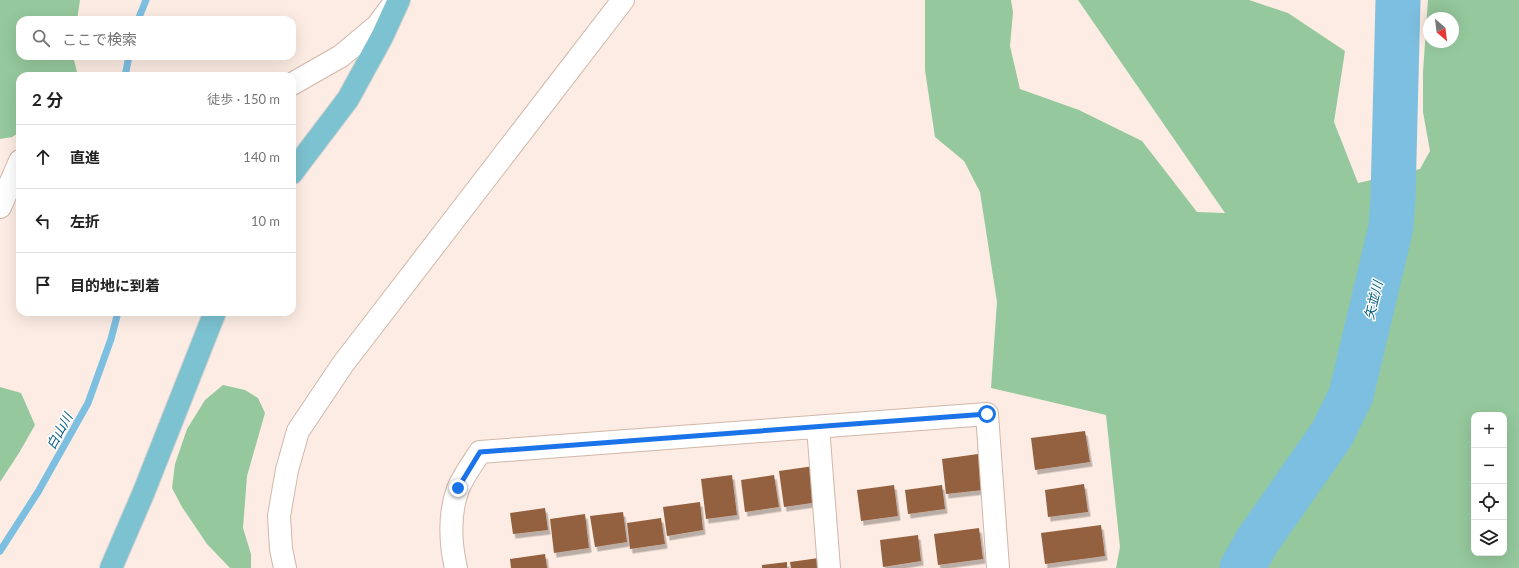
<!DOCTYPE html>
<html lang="ja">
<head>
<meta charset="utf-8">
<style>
	:root { --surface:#fff; --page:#f6f6f6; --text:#222; --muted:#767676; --line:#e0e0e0 }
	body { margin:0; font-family:Lato,"Noto Sans JP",sans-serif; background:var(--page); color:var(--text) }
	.controls { position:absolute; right:12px; bottom:12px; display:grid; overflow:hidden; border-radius:8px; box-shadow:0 4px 16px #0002 }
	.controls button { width:36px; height:36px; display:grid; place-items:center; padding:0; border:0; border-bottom:1px solid var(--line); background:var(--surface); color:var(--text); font:20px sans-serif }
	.compass { position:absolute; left:1423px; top:12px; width:36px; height:36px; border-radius:50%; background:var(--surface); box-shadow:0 4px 16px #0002; rotate:152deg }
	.stop { position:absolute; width:12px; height:12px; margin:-9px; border:3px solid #1a73e8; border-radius:50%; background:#fff }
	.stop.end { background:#1a73e8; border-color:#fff; box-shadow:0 1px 4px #0008 }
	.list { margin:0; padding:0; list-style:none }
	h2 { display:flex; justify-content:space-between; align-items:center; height:52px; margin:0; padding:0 16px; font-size:17px }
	h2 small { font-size:13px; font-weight:400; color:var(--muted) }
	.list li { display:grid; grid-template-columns:26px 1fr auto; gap:12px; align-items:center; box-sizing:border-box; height:64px; padding:0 16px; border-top:1px solid var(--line) }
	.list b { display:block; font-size:15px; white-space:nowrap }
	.list em { font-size:13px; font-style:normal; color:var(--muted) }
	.icon { flex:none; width:22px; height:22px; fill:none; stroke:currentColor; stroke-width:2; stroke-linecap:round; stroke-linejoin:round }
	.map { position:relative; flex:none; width:1519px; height:568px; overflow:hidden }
	.search { position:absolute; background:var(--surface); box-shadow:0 4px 16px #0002; left:16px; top:16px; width:280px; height:44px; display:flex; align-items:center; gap:10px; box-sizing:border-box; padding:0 14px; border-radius:12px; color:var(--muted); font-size:15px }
	.panel { position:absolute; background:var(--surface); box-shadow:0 4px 16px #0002; left:16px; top:72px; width:280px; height:244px; border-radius:12px }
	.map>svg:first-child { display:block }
	.forest { fill:#95c89c; fill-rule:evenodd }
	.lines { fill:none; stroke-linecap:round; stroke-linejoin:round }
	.stream { stroke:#7dbfe0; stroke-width:7 }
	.river { stroke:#7dbfe0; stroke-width:45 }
	.building { fill:#936040; filter:url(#shadow) }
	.minor-casing { stroke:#d1b7a9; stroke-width:24 }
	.major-casing { stroke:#d3d1d0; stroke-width:24 }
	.minor { stroke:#fff; stroke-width:22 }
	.major { stroke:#7cc2d1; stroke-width:22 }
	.route { stroke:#1a73e8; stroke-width:5 }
	.labels { text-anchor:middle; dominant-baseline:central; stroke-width:3; stroke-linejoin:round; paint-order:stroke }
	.water-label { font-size:13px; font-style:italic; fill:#045d7d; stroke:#fff }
</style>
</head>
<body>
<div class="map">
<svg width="1519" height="568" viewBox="0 0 1519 568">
	<defs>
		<filter id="shadow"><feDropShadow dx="2.5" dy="4.5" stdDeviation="0" flood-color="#0004"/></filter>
	</defs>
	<rect width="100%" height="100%" fill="#fcece3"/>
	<path class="forest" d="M0 0H80L77 20H20V56H73L78 76H20V132L12 137 0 139Z
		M925 0H1011L1013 12 1010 46 1020 89 1079 110 1142 141 1197 212 1225 213 1078 0H1249L1288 13 1345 51 1334 122 1358 183 1420 169 1430 151 1423 112V72L1428 0H1519V568H1116L1120 547 1106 415 991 388 997 302 980 192 964 161 935 137 925 70ZM1429 18H1453V42H1429ZM1474 415H1504V553H1474Z
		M223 385 245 390 258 398 265 413 247 476 243 528 251 554V568H230L207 544 182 507 172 488 175 464 187 429 205 400Z
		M0 387 21 393 35 425 19 453 0 482Z"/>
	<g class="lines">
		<path class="stream" d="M138 20 146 0
			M125 76 129 56
			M0 551 38 492 88 403 111 339 118 312"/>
		<path class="river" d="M1242 568 1258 540 1332 434 1351 395 1391 227 1393 197 1398 0"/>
	</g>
	<path class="building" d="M1085 431 1090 462 1035 470 1031 438Z
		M978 454 983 490 946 494 942 459Z
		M814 466 819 502 784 507 779 471Z
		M732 475 737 515 706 519 701 479Z
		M774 475 779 507 745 512 741 480Z
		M1084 484 1088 512 1048 517 1045 490Z
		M894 485 898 516 861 521 857 490Z
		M942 485 945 509 908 514 905 490Z
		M700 502 703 530 667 536 663 507Z
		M545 508 548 530 513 534 510 513Z
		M623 512 627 542 595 547 590 516Z
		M585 514 589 548 554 553 550 519Z
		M661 518 665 544 630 549 627 523Z
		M1101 525 1105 556 1045 564 1041 533Z
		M979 528 983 559 938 565 934 534Z
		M918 535 921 561 883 567 880 540Z
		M545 554 547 568H511L510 559Z
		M819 558 820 568H791L790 562Z
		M787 562V568H762V565Z"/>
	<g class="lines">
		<defs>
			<path id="minor" d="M292 84 341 56 377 26 392 6
				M0 207 20 161
				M818 427 829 568
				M285 568 281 549 279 516 287 470 298 431 343 364 623 0
				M456 568C450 543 449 513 458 489 463 476 473 463 480 452L987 414 998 568"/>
			<path id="major" d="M292 173 348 99 382 37 399 0
				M111 568 143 494 215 312"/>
		</defs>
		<use href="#minor" class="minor-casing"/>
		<use href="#major" class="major-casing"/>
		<use href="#minor" class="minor"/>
		<use href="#major" class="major"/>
	</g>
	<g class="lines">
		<path class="route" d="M458 488 480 452 987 414"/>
	</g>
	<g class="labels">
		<g class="water-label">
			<text transform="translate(1373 300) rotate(-76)">矢並川</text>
			<text transform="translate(59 431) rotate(-61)">白山川</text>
		</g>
	</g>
</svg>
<div class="controls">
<button>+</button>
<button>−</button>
<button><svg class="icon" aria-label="locate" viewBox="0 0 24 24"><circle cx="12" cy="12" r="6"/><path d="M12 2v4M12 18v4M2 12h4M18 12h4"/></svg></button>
<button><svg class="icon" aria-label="layers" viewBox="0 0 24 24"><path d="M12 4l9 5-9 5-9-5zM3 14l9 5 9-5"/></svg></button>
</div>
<svg class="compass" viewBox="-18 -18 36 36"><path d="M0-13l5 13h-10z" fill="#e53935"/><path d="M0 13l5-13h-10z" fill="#767676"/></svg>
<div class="stop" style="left:987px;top:414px"></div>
<div class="stop end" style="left:458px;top:488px"></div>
<div class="search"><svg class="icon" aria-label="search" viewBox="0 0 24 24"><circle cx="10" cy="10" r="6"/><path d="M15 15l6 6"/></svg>ここで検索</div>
<section class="panel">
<h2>2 分<small>徒歩 · 150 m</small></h2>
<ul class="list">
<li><svg class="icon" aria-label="ahead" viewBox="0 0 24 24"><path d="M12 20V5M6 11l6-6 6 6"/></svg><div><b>直進</b></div><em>140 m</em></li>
<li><svg class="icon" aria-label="left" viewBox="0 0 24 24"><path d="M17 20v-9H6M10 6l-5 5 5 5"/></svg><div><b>左折</b></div><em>10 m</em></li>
<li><svg class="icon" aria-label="arrive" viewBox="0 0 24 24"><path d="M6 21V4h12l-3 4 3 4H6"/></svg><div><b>目的地に到着</b></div></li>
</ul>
</section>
</div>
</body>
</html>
